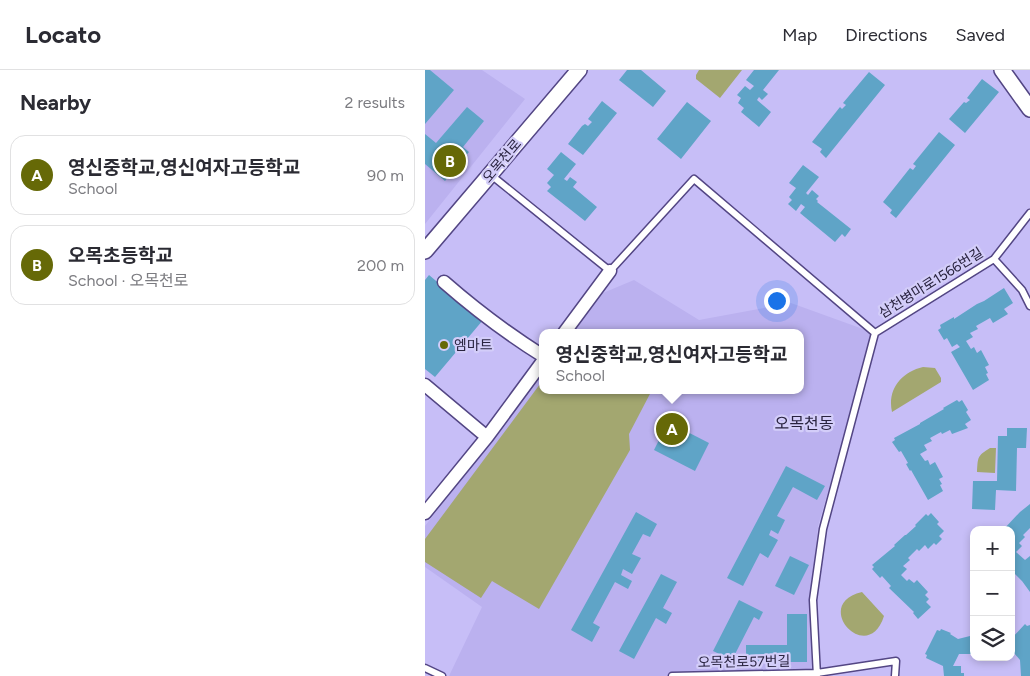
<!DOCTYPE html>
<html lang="en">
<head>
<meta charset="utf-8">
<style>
	:root { --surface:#fff; --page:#f2f2f3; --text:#2b2b33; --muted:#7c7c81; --line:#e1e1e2; --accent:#666907 }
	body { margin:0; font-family:Figtree,"Noto Sans KR",sans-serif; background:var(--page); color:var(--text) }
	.controls { position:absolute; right:15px; bottom:15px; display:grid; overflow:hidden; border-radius:10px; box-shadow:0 2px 8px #0003 }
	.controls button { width:45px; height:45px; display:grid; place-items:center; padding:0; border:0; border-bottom:1px solid var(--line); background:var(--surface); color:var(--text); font:25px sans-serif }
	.you { position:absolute; left:351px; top:230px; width:18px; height:18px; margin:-12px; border:4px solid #fff; border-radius:50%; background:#1a73e8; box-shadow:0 0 0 8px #1a73e833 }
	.badge { display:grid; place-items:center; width:32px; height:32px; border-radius:50%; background:var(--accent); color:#fff; font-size:16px; font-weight:700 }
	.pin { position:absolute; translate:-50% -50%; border:2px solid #fff; box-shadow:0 1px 5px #0006 }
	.popup { position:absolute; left:114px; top:259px; width:265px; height:65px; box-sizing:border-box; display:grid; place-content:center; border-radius:10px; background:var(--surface); filter:drop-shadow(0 1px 4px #0005); font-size:16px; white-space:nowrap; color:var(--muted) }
	.popup b { font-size:19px; color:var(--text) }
	.popup::after { content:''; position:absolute; left:50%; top:100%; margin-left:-10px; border:10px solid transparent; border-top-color:var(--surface) }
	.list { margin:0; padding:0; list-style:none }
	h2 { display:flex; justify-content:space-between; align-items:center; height:65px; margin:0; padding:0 20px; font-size:21px }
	h2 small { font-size:16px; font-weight:400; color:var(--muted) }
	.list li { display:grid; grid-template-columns:32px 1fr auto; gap:15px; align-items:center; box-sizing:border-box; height:80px; margin:0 10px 10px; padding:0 10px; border:1px solid var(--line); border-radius:15px }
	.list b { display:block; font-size:19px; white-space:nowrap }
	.list p { margin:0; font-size:16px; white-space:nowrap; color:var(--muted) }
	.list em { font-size:16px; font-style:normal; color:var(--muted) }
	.icon { flex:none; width:28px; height:28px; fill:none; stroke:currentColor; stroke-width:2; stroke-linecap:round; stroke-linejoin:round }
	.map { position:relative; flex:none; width:605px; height:606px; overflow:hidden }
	header { display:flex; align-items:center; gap:30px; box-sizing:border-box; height:70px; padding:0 25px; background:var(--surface); border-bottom:1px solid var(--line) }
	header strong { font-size:24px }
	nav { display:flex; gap:28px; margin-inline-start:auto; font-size:18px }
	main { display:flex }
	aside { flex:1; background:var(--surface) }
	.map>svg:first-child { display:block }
	.built { fill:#bbb1ef }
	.green { fill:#a3a770 }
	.building { fill:#5fa4c7 }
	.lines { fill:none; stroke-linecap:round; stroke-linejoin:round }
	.service-casing { stroke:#534684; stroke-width:9 }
	.minor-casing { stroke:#534684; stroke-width:15 }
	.tertiary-casing { stroke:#534684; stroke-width:18 }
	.service { stroke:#fff; stroke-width:6 }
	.minor { stroke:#fff; stroke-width:12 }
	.tertiary { stroke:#fff; stroke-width:15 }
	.poi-dot { fill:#666907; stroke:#d3cdf9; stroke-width:2 }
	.labels { text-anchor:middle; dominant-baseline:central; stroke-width:4.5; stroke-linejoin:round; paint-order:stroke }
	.street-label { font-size:14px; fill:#29233f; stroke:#d3cdf9 }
	.poi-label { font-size:14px; fill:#29233f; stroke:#d3cdf9; text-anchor:start }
	.quarter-label { font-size:16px; fill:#29233f; stroke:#d3cdf9 }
</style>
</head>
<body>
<header>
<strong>Locato</strong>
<nav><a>Map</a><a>Directions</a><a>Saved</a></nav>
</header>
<main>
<aside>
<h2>Nearby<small>2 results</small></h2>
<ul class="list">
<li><span class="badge">A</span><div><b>영신중학교,영신여자고등학교</b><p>School</p></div><em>90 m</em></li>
<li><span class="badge">B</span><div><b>오목초등학교</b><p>School · 오목천로</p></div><em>200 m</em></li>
</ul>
</aside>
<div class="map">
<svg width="605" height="606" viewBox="0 0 605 606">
	<rect width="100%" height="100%" fill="#c7bef7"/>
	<path class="built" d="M0 0H57L100 29 0 154Z
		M209 210 274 250 366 233 449 263 393 456 385 529 387 602 235 606H24L57 537 0 497V456L118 301V320H376V263H148L178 223Z"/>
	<path class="green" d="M274 0H317L295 28 271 9V5Z
		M498 297 510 298 516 308V312L467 342C462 320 476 302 498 297Z
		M118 310V320H227L204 364 205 380 114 539 67 511 56 528 0 492V469Z
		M565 378H571L570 403 552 402C553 387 552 386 565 378Z
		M437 522 459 546C443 597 385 534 437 522Z"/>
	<path class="building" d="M0 0H5L29 20 0 54Z
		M202 0H216L241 21 228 37 194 10Z
		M329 0H354L338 20 343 24 337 30 334 27 332 30 346 42 334 57 316 42 319 38 313 33 316 28 312 25 320 16 325 20 329 16 321 10Z
		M444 2 460 15 401 88 395 82 397 79 387 72 415 37 417 39 421 35 418 33Z
		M557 9 574 22 540 63 524 49 539 32 541 33 545 30 542 28Z
		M177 31 192 43 158 85 143 74 157 56 160 54 163 56 167 52 163 49Z
		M262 32 286 51 256 89 232 69Z
		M42 37 59 51 38 77 44 82 20 111 0 94V64L11 73Z
		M514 62 530 75 471 148 465 143 467 140 458 132 485 98 488 100 491 96 488 94Z
		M136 82 151 94 139 109 142 111 145 107 152 112 148 117 172 137 160 151 122 121 126 117 122 113 129 105 122 99Z
		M378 95 394 107 381 123 383 125 387 120 394 126 391 129 393 131 392 132 426 159 420 167 417 164 410 172 375 143 380 137 376 134 371 141 363 134 367 130 364 127 371 118 364 113Z
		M4 205 58 250 10 307 0 299V210Z
		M579 218 588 233 579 239 583 244 568 253 565 248 551 256 553 259 545 263 548 267 541 271 546 279 549 277 552 283 556 280 564 295 560 297 563 303 561 304 564 310 548 320 526 282 535 277 532 274 527 277 522 268 519 270 513 260 516 258 515 255 529 247V249L552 234 559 231Z
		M532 330 534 332 537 330 543 340 541 342 546 350 540 354 543 358 527 364 525 360 517 364 516 362 505 368 507 371 499 375 502 380 495 384 500 391 503 390 505 395 510 392 518 407 514 409 517 414 515 415 518 421 503 430 486 400 485 401 481 394 483 393 476 381 474 382 467 372 470 370 469 368 495 354V353L519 339 518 338Z
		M243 352 284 373 270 401 229 380Z
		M582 358H602L601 378H592L591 421 571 420 570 440 547 439 548 411H572L573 366H582Z
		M361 396 400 416 392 430 368 417 352 446 360 450 353 464 346 460 344 465 353 470 343 488 335 483 318 516 302 508Z
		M605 434V458L598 465 600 467 594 473 597 476 591 482 600 490 605 486V522L597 511 586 500V460H578L595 442Z
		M211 442 232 454 225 467 218 464 207 484 216 488 207 504 198 499 196 505 207 511 203 519 190 512 168 553 175 557 167 572 146 560Z
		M506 443 514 452 512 454 519 461 514 466 517 469 511 475 509 473 503 479 500 475 494 481 492 479 483 488 485 490 478 496 482 499 476 505 482 511 484 509 489 513 492 510 503 522 500 525 504 529 501 532 506 537 493 549 488 543 489 542 464 518 466 516 457 506 455 508 447 499 449 497 447 495 470 476 469 475 480 465H481L491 456 490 455 501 444 503 446Z
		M365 486 384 495 369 525 350 516Z
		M236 504 252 512 238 538 247 543 241 554 231 548 209 589 194 581Z
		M314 530 338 542 334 550 329 547 307 590 288 581Z
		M362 544H382V592H321V575H362Z
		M600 554 602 556 605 555V606H596L595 590 589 583 586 584V569Z
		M516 559 526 563 525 564 533 569 549 565V584H534L528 596H536V603H539V606H519L518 596 501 588 502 585 500 584 512 560 515 561Z"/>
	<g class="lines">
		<defs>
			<path id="service" d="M66 105 185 201 269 109 450 263
				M569 189 597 220 605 236
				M0 598 17 606
				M247 606 392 603 471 591 470 606
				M392 606 388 530 398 459 450 263 569 189 605 143"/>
			<path id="minor" d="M19 212C51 240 83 264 118 286
				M139 263 185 201
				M0 315 62 367 0 443
				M62 367 118 291"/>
			<path id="tertiary" d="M577 0 605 39
				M0 181 154 0"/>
		</defs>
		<use href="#service" class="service-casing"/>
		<use href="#minor" class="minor-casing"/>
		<use href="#tertiary" class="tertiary-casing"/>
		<use href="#service" class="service"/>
		<use href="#minor" class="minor"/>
		<use href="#tertiary" class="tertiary"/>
	</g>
	<circle class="poi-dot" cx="19" cy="275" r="5"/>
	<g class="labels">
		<g class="street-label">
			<text transform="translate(77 91) rotate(-50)">오목천로</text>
			<text transform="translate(506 213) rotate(-32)">삼천병마로1566번길</text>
			<text transform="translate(319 592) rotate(-1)">오목천로57번길</text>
		</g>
		<g class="poi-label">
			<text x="29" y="275">엠마트</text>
		</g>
		<g class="quarter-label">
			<text x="379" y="353">오목천동</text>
		</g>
	</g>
</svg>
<div class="controls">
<button>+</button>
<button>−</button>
<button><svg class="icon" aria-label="layers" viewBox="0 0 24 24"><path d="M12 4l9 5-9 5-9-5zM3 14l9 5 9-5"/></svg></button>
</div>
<div class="you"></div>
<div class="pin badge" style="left:247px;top:359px">A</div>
<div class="popup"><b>영신중학교,영신여자고등학교</b>School</div>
<div class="pin badge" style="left:25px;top:91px">B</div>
</div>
</main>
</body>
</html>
